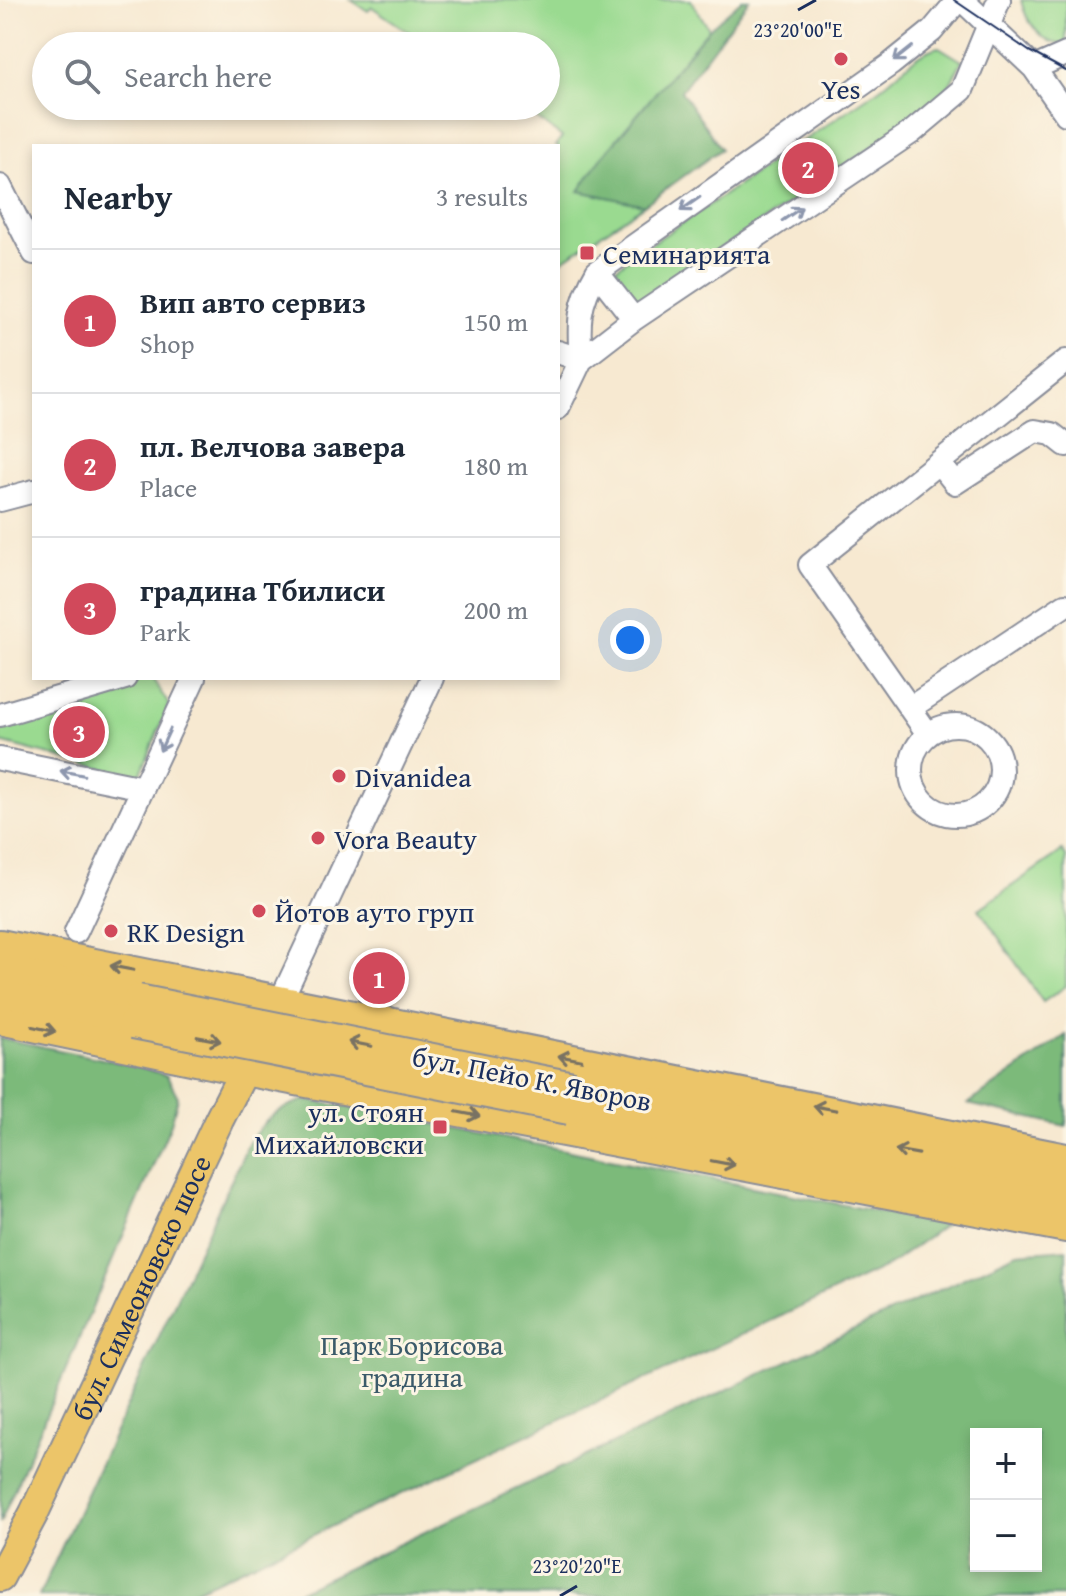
<!DOCTYPE html>
<html lang="en">
<head>
<meta charset="utf-8">
<style>
	:root { --surface:#fff; --page:#f6f6f7; --text:#1f2937; --muted:#747a83; --line:#e0e1e3; --accent:#d1495b }
	body { margin:0; font-family:"Gentium Book Plus",serif; background:var(--page); color:var(--text) }
	.controls { position:absolute; right:24px; bottom:24px; display:grid; overflow:hidden; border-radius:0px; box-shadow:0 4px 12px #0003 }
	.controls button { width:72px; height:72px; display:grid; place-items:center; padding:0; border:0; border-bottom:2px solid var(--line); background:var(--surface); color:var(--text); font:40px sans-serif }
	.you { position:absolute; left:630px; top:640px; width:28px; height:28px; margin:-20px; border:6px solid #fff; border-radius:50%; background:#1a73e8; box-shadow:0 0 0 12px #1a73e833 }
	.badge { display:grid; place-items:center; width:52px; height:52px; border-radius:50%; background:var(--accent); color:#fff; font-size:26px; font-weight:700 }
	.pin { position:absolute; translate:-50% -50%; border:4px solid #fff; box-shadow:0 2px 8px #0006 }
	.list { margin:0; padding:0; list-style:none }
	h2 { display:flex; justify-content:space-between; align-items:center; height:104px; margin:0; padding:0 32px; font-size:34px }
	h2 small { font-size:26px; font-weight:400; color:var(--muted) }
	.list li { display:grid; grid-template-columns:52px 1fr auto; gap:24px; align-items:center; box-sizing:border-box; height:144px; padding:0 32px; border-top:2px solid var(--line) }
	.list b { display:block; font-size:30px; white-space:nowrap }
	.list p { margin:0; font-size:26px; white-space:nowrap; color:var(--muted) }
	.list em { font-size:26px; font-style:normal; color:var(--muted) }
	.icon { flex:none; width:44px; height:44px; fill:none; stroke:currentColor; stroke-width:2; stroke-linecap:round; stroke-linejoin:round }
	.map { position:relative; flex:none; width:1066px; height:1596px; overflow:hidden }
	.search { position:absolute; background:var(--surface); box-shadow:0 4px 12px #0003; left:32px; top:32px; width:528px; height:88px; display:flex; align-items:center; gap:20px; box-sizing:border-box; padding:0 28px; border-radius:44px; color:var(--muted); font-size:30px }
	.panel { position:absolute; background:var(--surface); box-shadow:0 4px 12px #0003; left:32px; top:144px; width:528px; height:536px; border-radius:0px }
	.map>svg:first-child { display:block }
	.green { fill:#9ada90; stroke:#5a8477; stroke-width:2 }
	.forest { fill:#7bba7a; stroke:#4b746c; stroke-width:2; fill-rule:evenodd }
	.lines { fill:none; stroke-linecap:round; stroke-linejoin:round }
	.minor-casing { stroke:#898c98; stroke-width:26 }
	.major-casing { stroke:#898c98; stroke-width:32 }
	.minor { stroke:#fff; stroke-width:22 }
	.major { stroke:#ecc569; stroke-width:28 }
	.tram { stroke:#1b2f5e; stroke-width:2 }
	.major-bridge-casing { stroke:#898c98; stroke-width:32; stroke-linecap:butt }
	.major-bridge { stroke:#ecc569; stroke-width:28 }
	.oneway { stroke:#8d97ae }
	.oneway2 { stroke:#797263 }
	.ticks { fill:none; stroke:#1b2f5e; stroke-width:3 }
	.poi-dot { fill:#d1495b; stroke:#fcf5e5; stroke-width:3 }
	.labels { text-anchor:middle; dominant-baseline:central; stroke-width:6; stroke-linejoin:round; paint-order:stroke }
	.poi-label { font-size:28px; fill:#1b2f5e; stroke:#fcf5e5; text-anchor:start }
	.street-label { font-size:28px; fill:#1b2f5e; stroke:#fcf5e5 }
	.park-label { font-size:28px; fill:#3b5a6a; stroke:#fcf5e5 }
	.ticks-label { font-size:20px; text-anchor:middle; fill:#1b2f5e; stroke:#fcf5e5; stroke-width:6; stroke-linejoin:round; paint-order:stroke }
</style>
</head>
<body>
<div class="map">
<svg width="1066" height="1596" viewBox="0 0 1066 1596">
	<rect width="100%" height="100%" fill="#fcf5e5"/>
	<filter id="ink" filterUnits="userSpaceOnUse"><feTurbulence type="fractalNoise" baseFrequency=".0125" numOctaves="2"/><feDisplacementMap in="SourceGraphic" scale="16" xChannelSelector="R" yChannelSelector="G"/><feConvolveMatrix kernelMatrix="1 2 1 2 8 2 1 2 1" color-interpolation-filters="sRGB"/></filter>
	<filter id="wash" filterUnits="userSpaceOnUse"><feTurbulence type="fractalNoise" baseFrequency=".006" numOctaves="4" result="noise"/><feDisplacementMap in="SourceGraphic" scale="32" xChannelSelector="R" yChannelSelector="G"/><feGaussianBlur stdDeviation="1.8" result="paint"/><feColorMatrix in="noise" values="0 0 0 0 0 0 0 0 0 0 0 0 0 0 0 0 0 1.4 0 .05"/><feComposite in="paint" operator="in"/></filter>
	<g filter="url(#wash)">
		<rect width="100%" height="100%" fill="#f7e9d1"/>
		<path class="green" d="M351 0H691L709 29 602 157 644 205 558 263V146H556L562 137 519 106H546V46H420L413 41 416 37 372 7 368 11Z
			M1021 0H1066V44C1043 47 1025 20 1021 0Z
			M939 47 962 61 949 86 926 110 641 304H636L617 281 615 269 634 255C717 201 797 145 879 89 897 76 917 51 939 47Z
			M143 678H152L169 705 139 778 0 742V722Z
			M1062 851 1066 857V986L1043 1002 979 909Z"/>
		<path class="forest" d="M742 0H749L681 91 721 149 644 205 579 191 602 157 709 29Z
			M1066 1035V1126L968 1104Z
			M0 1038 142 1067 167 1076 178 1097 171 1124 0 1523Z
			M304 1100 342 1106 945 1225 888 1266 183 1596H39L248 1144C265 1119 276 1110 304 1100Z
			M1066 1249V1596H289L1017 1253ZM976 1434H1036V1566H976Z"/>
	</g>
	<g filter="url(#ink)">
		<g class="lines">
			<defs>
				<path id="minor" d="M962 0 1034 68 1066 114
					M1034 68 1066 54
					M0 186 34 253
					M597 272 634 319
					M558 352 581 360
					M581 360C578 324 578 304 597 272L891 64 932 31 958 0
					M558 408 581 360 634 319 912 132 962 90 999 0
					M939 463 955 483 1035 431 1052 434 1066 445
					M0 500 34 491
					M910 708 1065 605
					M0 715 125 678
					M911 770a45 45 0 1 1 90 0a45 45 0 1 1-90 0Z
					M928 734 810 565 1066 361
					M0 759 143 788
					M76 932 194 678
					M281 1000 432 678"/>
				<g id="major">
					<path d="M0 944 1066 1158"/>
					<path d="M0 969 138 999"/>
					<path d="M0 995 133 1024"/>
					<path d="M0 1020 244 1071 1066 1228"/>
					<path d="M573 1086 860 1144 1066 1181"/>
					<path d="M569 1110 1066 1206"/>
					<path id="s1" d="M0 1577 34 1513 219 1120 252 1055"/>
				</g>
			</defs>
			<use href="#minor" class="minor-casing"/>
			<use href="#major" class="major-casing"/>
			<use href="#minor" class="minor"/>
			<use href="#major" class="major"/>
			<path class="tram" d="M954 0 1029 51 1066 71"/>
			<defs>
				<path id="major-bridge" d="M138 999 573 1086
					M133 1024 569 1110"/>
			</defs>
			<use href="#major-bridge" class="major-bridge-casing"/>
			<use href="#major-bridge" class="major-bridge"/>
		</g>
		<defs><path id="oneway-shaft" d="M-6 0H5M1.5-3L5.5 0L1.5 3" fill="none" stroke-width="1.6" stroke-linecap="round" stroke-linejoin="round" transform="scale(2)"/></defs>
		<g class="oneway">
			<use href="#oneway-shaft" transform="translate(903 54) rotate(142)"/>
			<use href="#oneway-shaft" transform="translate(690 204) rotate(145)"/>
			<use href="#oneway-shaft" transform="translate(792 214) rotate(-34)"/>
			<use href="#oneway-shaft" transform="translate(165 740) rotate(115)"/>
			<use href="#oneway-shaft" transform="translate(72 773) rotate(-169)"/>
		</g>
		<g class="oneway2">
			<use href="#oneway-shaft" transform="translate(122 968) rotate(-169)"/>
			<use href="#oneway-shaft" transform="translate(44 1029) rotate(12)"/>
			<use href="#oneway-shaft" transform="translate(209 1039) rotate(11)"/>
			<use href="#oneway-shaft" transform="translate(360 1044) rotate(-169)"/>
			<use href="#oneway-shaft" transform="translate(570 1058) rotate(-169)"/>
			<use href="#oneway-shaft" transform="translate(825 1108) rotate(-169)"/>
			<use href="#oneway-shaft" transform="translate(468 1114) rotate(11)"/>
			<use href="#oneway-shaft" transform="translate(907 1152) rotate(-170)"/>
			<use href="#oneway-shaft" transform="translate(723 1163) rotate(11)"/>
		</g>
	</g>
	<path class="ticks" d="M798 10 816 0M560 1596 577 1586"/>
	<g class="poi-dot">
		<circle cx="841" cy="59" r="8"/>
		<rect x="579" y="245" width="16" height="16" rx="4"/>
		<circle cx="339" cy="776" r="8"/>
		<circle cx="318" cy="838" r="8"/>
		<circle cx="259" cy="911" r="8"/>
		<circle cx="111" cy="931" r="8"/>
		<rect x="432" y="1119" width="16" height="16" rx="4"/>
	</g>
	<g class="labels">
		<g class="poi-label">
			<text x="841" y="88" text-anchor="middle">Yes</text>
			<text x="603" y="253">Семинарията</text>
			<text x="355" y="776">Divanidea</text>
			<text x="334" y="838">Vora Beauty</text>
			<text x="275" y="911">Йотов ауто груп</text>
			<text x="127" y="931">RK Design</text>
			<text x="424" y="1111" text-anchor="end">ул. Стоян<tspan x="424" dy="32">Михайловски</tspan></text>
		</g>
		<g class="street-label">
			<text transform="translate(532 1078) rotate(11)">бул. Пейо К. Яворов</text>
			<text stroke="none"><textPath href="#s1" startOffset="322">бул. Симеоновско шосе</textPath></text>
		</g>
		<g class="park-label">
			<text x="412" y="1344">Парк Борисова<tspan x="412" dy="32">градина</tspan></text>
		</g>
	</g>
	<g class="ticks-label">
		<text x="798" y="37">23°20'00"E</text>
		<text x="577" y="1573">23°20'20"E</text>
	</g>
</svg>
<div class="controls">
<button>+</button>
<button>−</button>
</div>
<div class="you"></div>
<div class="pin badge" style="left:379px;top:978px">1</div>
<div class="pin badge" style="left:808px;top:168px">2</div>
<div class="pin badge" style="left:79px;top:732px">3</div>
<div class="search"><svg class="icon" aria-label="search" viewBox="0 0 24 24"><circle cx="10" cy="10" r="6"/><path d="M15 15l6 6"/></svg>Search here</div>
<section class="panel">
<h2>Nearby<small>3 results</small></h2>
<ul class="list">
<li><span class="badge">1</span><div><b>Вип авто сервиз</b><p>Shop</p></div><em>150 m</em></li>
<li><span class="badge">2</span><div><b>пл. Велчова завера</b><p>Place</p></div><em>180 m</em></li>
<li><span class="badge">3</span><div><b>градина Тбилиси</b><p>Park</p></div><em>200 m</em></li>
</ul>
</section>
</div>
</body>
</html>
